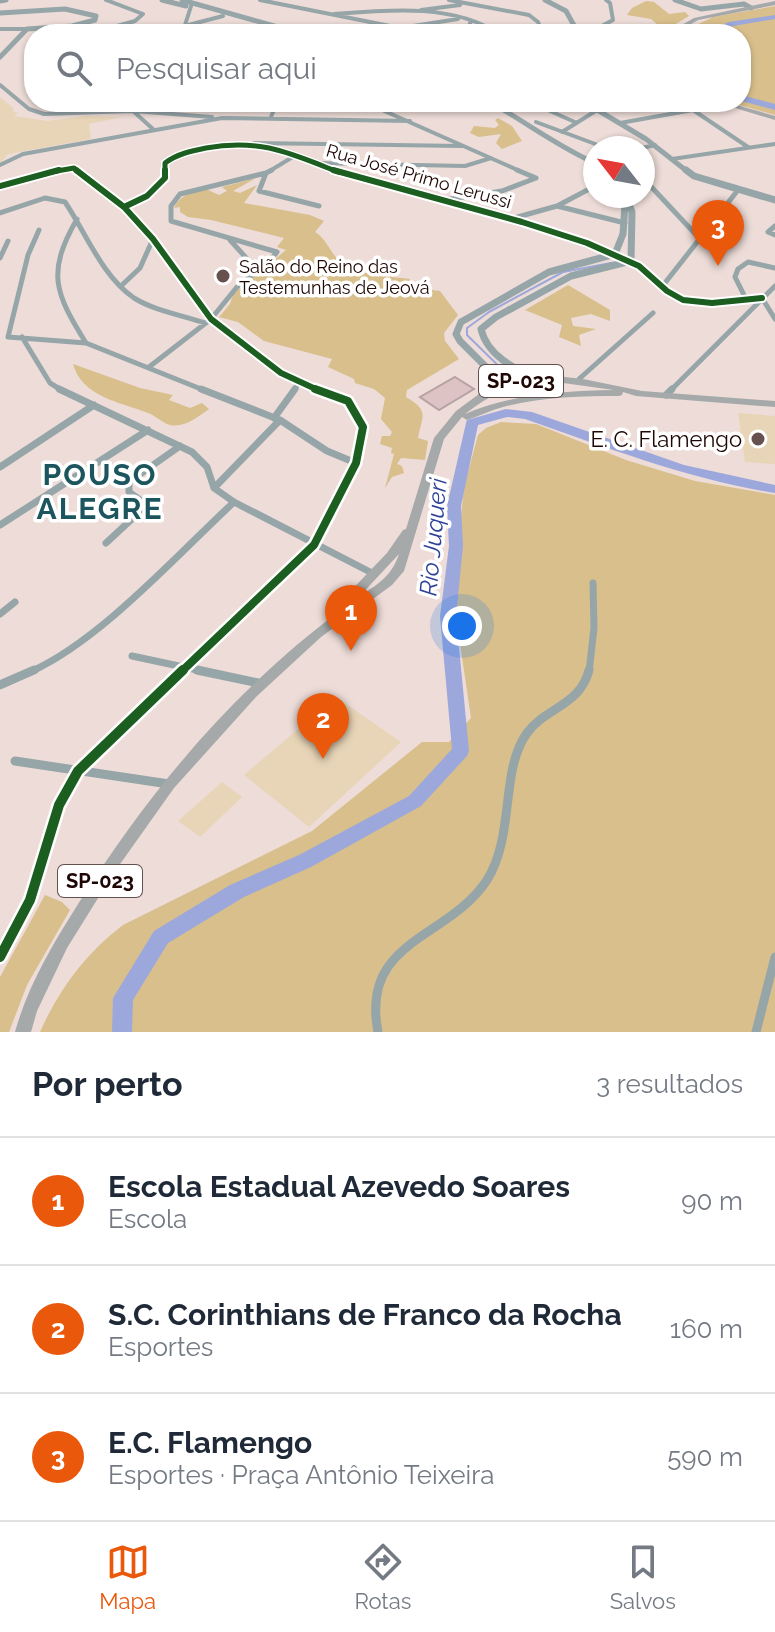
<!DOCTYPE html>
<html lang="pt">
<head>
<meta charset="utf-8">
<style>
	:root { --surface:#fff; --page:#f6f6f7; --text:#1f2937; --muted:#747a83; --line:#e0e1e3; --accent:#ea580c }
	body { margin:0; font-family:Raleway,sans-serif; background:var(--page); color:var(--text) }
	.compass { position:absolute; left:583px; top:136px; width:72px; height:72px; border-radius:50%; background:var(--surface); box-shadow:0 2px 6px #0004; rotate:301deg }
	.you { position:absolute; left:462px; top:626px; width:28px; height:28px; margin:-20px; border:6px solid #fff; border-radius:50%; background:#1a73e8; box-shadow:0 0 0 12px #1a73e833 }
	.badge { display:grid; place-items:center; width:52px; height:52px; border-radius:50%; background:var(--accent); color:#fff; font-size:26px; font-weight:700 }
	.pin { position:absolute; translate:-50% -66px; filter:drop-shadow(0 2px 4px #0008) }
	.pin::after { content:''; position:absolute; top:42px; width:28px; height:24px; background:inherit; clip-path:polygon(0 0,100% 0,50% 100%) }
	.list { margin:0; padding:0; list-style:none }
	h2 { display:flex; justify-content:space-between; align-items:center; height:104px; margin:0; padding:0 32px; font-size:34px }
	h2 small { font-size:26px; font-weight:400; color:var(--muted) }
	.list li { display:grid; grid-template-columns:52px 1fr auto; gap:24px; align-items:center; box-sizing:border-box; height:128px; padding:0 32px; border-top:2px solid var(--line) }
	.list b { display:block; font-size:30px; white-space:nowrap }
	.list p { margin:0; font-size:26px; white-space:nowrap; color:var(--muted) }
	.list em { font-size:26px; font-style:normal; color:var(--muted) }
	.icon { flex:none; width:44px; height:44px; fill:none; stroke:currentColor; stroke-width:2; stroke-linecap:round; stroke-linejoin:round }
	.map { position:relative; flex:none; width:775px; height:1032px; overflow:hidden }
	.search { position:absolute; background:var(--surface); box-shadow:0 2px 6px #0004; left:24px; right:24px; top:24px; height:88px; display:flex; align-items:center; gap:20px; box-sizing:border-box; padding:0 28px; border-radius:32px; color:var(--muted); font-size:30px }
	.sheet { height:488px; background:var(--surface) }
	nav { display:flex; justify-content:space-around; align-items:center; box-sizing:border-box; height:112px; border-top:2px solid var(--line); background:var(--surface); font-size:22px; color:var(--muted) }
	nav a { display:grid; justify-items:center; gap:4px }
	nav .on { color:var(--accent) }
	.map>svg:first-child { display:block }
	.green { fill:#e8d5b7 }
	.forest { fill:#d8bf8c }
	.lines { fill:none; stroke-linecap:round; stroke-linejoin:round }
	.stream { stroke:#9ca8db; stroke-width:2 }
	.river { fill:#9ca8db; fill-rule:evenodd }
	.building { fill:#ddc3c4; stroke:#b7a1a2; stroke-width:2 }
	.minor-far3 { stroke:#96a5a8; stroke-width:4 }
	.minor-far2 { stroke:#96a5a8; stroke-width:5 }
	.minor-far1 { stroke:#96a5a8; stroke-width:7 }
	.minor { stroke:#96a5a8; stroke-width:9 }
	.tertiary-far1 { stroke:#96a5a8; stroke-width:5 }
	.tertiary { stroke:#96a5a8; stroke-width:7 }
	.primary { fill:#a5a9a9; fill-rule:evenodd }
	.cycleway-far3-casing { stroke:#fff; stroke-width:8 }
	.cycleway-far2-casing { stroke:#fff; stroke-width:10 }
	.cycleway-far1-casing { stroke:#fff; stroke-width:13 }
	.cycleway-casing { stroke:#fff; stroke-width:15 }
	.cycleway-far3 { stroke:#1b5e20; stroke-width:5 }
	.cycleway-far2 { stroke:#1b5e20; stroke-width:6 }
	.cycleway-far1 { stroke:#1b5e20; stroke-width:8 }
	.cycleway { stroke:#1b5e20; stroke-width:10 }
	.poi-dot { fill:#66514e; stroke:#fff; stroke-width:3 }
	.labels { text-anchor:middle; dominant-baseline:central; stroke-width:7; stroke-linejoin:round; paint-order:stroke }
	.far-street-label { font-size:18px; fill:#1e0604; stroke:#fff }
	.far-poi-label { font-size:18px; fill:#1e0604; stroke:#fff; text-anchor:start }
	.shield { fill:#fff; stroke:#62514f; stroke-width:2 }
	.shield-label { font-size:20px; font-weight:bold; fill:#1e0604 }
	.poi-label { font-size:22px; fill:#1e0604; stroke:#fff; text-anchor:end }
	.water-label { font-size:24px; font-style:italic; fill:#2d4097; stroke:#fff }
	.district-label { font-size:30px; font-weight:bold; letter-spacing:2px; fill:#1c555e; stroke:#fff }
</style>
</head>
<body>
<div class="map">
<svg width="775" height="1032" viewBox="0 0 775 1032">
	<rect width="100%" height="100%" fill="#eddcd8"/>
	<path class="green" d="M0 97 14 109 12 111 18 113 14 116 47 121 86 116 122 117 89 124 91 139 8 154 0 163Z
		M738 413 775 416V464L745 462Z
		M336 697 401 742 309 827 244 775Z
		M222 782 242 797 200 837 178 821Z"/>
	<path class="forest" d="M646 1 654 2 669 14 685 12 689 16 659 34H627L637 28H654L658 25 651 19 627 15 632 8Z
		M775 6V115L729 102H741V34H678L713 17Z
		M498 118 512 126 522 141 502 149 496 143 501 134 479 137 470 133 474 126 495 128 499 125 495 120Z
		M256 178 233 191 240 193 257 185 244 203 310 215 324 221 315 232C327 239 330 253 340 261 358 276 388 276 410 279L408 287 440 291 458 315 444 333 445 341 459 359 407 390 406 397C430 411 422 416 418 438L428 441 425 460 401 458 397 464 402 466 404 473 392 477 385 488 394 454 391 453 392 448 380 444 382 436H390L392 432 381 419 385 398 374 389 355 383 354 379 328 367 332 359 264 341 238 322 219 317 230 304 233 294 286 250 277 247 284 238 211 220 188 217 180 212V207L174 208C181 194 190 193 206 189L219 195 227 191 222 187Z
		M568 285 610 310V321L591 314 571 318 573 326 596 329 579 335 581 346 559 337 562 325 525 310Z
		M73 364 140 388 173 395 169 400 190 408 202 403 209 409C198 417 184 428 170 425 162 423 155 415 148 413 120 402 82 397 73 364Z
		M501 422 536 424 626 460 695 481 775 495V1032H40C59 989 86 953 123 925L312 831 422 742H449L471 718 454 603 462 548 461 517 464 487 478 435 486 428Z
		M45 895 62 902 70 910 27 985 9 1032H0V977Z"/>
	<g class="lines">
		<path class="stream" d="M512 379 467 335V328L489 312 563 272 611 263"/>
		<path class="river" d="M775 15V19L733 26 718 34H708L728 22Z
			M741 95 775 104V110L741 101Z
			M506 409 532 412 684 465 775 485V493C688 479 608 448 525 419L507 417 478 425 461 506 463 546 456 616 469 751 467 756 421 806 311 867 244 897 168 943 133 1000 132 1032H112L113 998 154 931 230 885 299 855 409 796 452 749 440 616 449 546 447 506 466 423 467 420Z"/>
	</g>
	<path class="building" d="M455 377 474 389 439 410 420 397Z"/>
	<g class="lines">
		<path class="minor-far3" d="M260 0 400 28 458 19
			M449 0 529 15 538 22 542 31
			M421 10 460 5
			M334 14C386 10 454 3 499 34
			M185 25 192 3
			M186 27 213 34
			M0 29H27
			M50 34 64 27
			M88 34 135 21 143 14 106 0
			M154 34 223 16
			M466 34 471 21
			M587 34 613 20 610 3 606 0
			M0 85 29 109 44 114 133 111 212 117
			M364 102 522 172
			M530 102 577 123
			M507 107 518 102
			M133 111 154 130
			M271 117 277 102
			M536 122 606 148
			M620 123 693 110 748 147
			M562 132 610 102
			M254 143 462 146
			M642 148 655 145
			M672 159 775 144
			M315 163 465 166 491 158
			M0 165 23 154 222 118 410 121
			M268 172 296 155"/>
		<path class="minor-far2" d="M272 170 266 173 259 191 319 206
			M517 170 536 178
			M643 178 700 239
			M444 200 502 191 536 178
			M557 206 625 223
			M124 207 153 239 211 319 281 373 320 391
			M0 213 45 198 65 202C86 233 102 276 134 298 155 311 182 315 205 323
			M514 218 557 206 595 186
			M77 219C46 273 55 293 86 343
			M775 226 768 232 775 235
			M230 240 258 271
			M615 254 637 264 664 291 683 300 713 302 762 298
			M0 258 8 241
			M121 286 140 268 153 239
			M661 288 738 190
			M762 298 775 319
			M746 299 735 277 738 269 748 262 775 268
			M8 337 86 343 206 391
			M8 337 28 255 39 230
			M22 337 50 383 63 391
			M149 367 211 319 237 287 267 264 277 252 171 221V206L180 194 266 173
			M579 379 653 313
			M293 391 299 383
			M670 391 775 286"/>
		<path class="minor-far1" d="M59 389 192 452 207 467 214 488
			M201 389 280 420 327 451 356 463
			M666 395 672 389
			M274 418 295 389
			M0 467 94 405
			M214 488 234 502 374 574
			M214 488 280 420
			M0 525 148 430
			M106 543 147 505 129 492V482L180 446
			M0 614 15 602
			M132 656 207 672
			M30 672C100 641 177 555 234 502
			M181 672 314 545 356 463 363 427 348 401 315 389
			M589 672 594 628 593 583"/>
		<path class="minor" d="M197 670 263 684
			M0 685 34 670
			M15 761 169 784
			M0 957 30 900 59 805 78 771 183 670
			M378 1032C360 939 448 940 487 880 515 836 500 770 527 733 546 707 580 706 589 670
			M756 1032 775 957"/>
		<path class="tertiary-far1" d="M162 0 186 6
			M182 0 303 34
			M675 0 701 9 744 4 751 8
			M0 1 6 0
			M0 13 65 9 96 16 95 20 72 26 27 29 0 57
			M544 34 542 31 576 29 566 11 545 0
			M490 102C526 122 557 146 595 163
			M584 102 646 139 688 172
			M51 172 74 168 79 172
			M165 172V163C177 154 191 151 205 148 259 137 288 154 337 172"/>
		<path class="tertiary" d="M76 170 124 207 147 196 165 178V170
			M331 170 517 221 615 254
			M686 170 694 176 775 200
			M0 186 59 170
			M615 254 623 234 625 204
			M537 378C514 369 487 355 481 329L496 317 571 276 631 261 632 212 626 196
			M505 386 460 341 456 334 461 322 549 272 615 254"/>
		<path class="primary" d="M775 1V5L698 20 674 34H666L694 18Z
			M715 102H726L775 116V120Z
			M556 376 583 379 642 391 775 401V407L636 396 623 392 622 395 619 396C581 396 541 397 503 407 491 410 479 416 467 420L462 417 444 439 404 571 392 585 321 637 257 696 174 788 113 874 67 948 37 1011 31 1032H15C28 985 54 942 80 901 150 790 237 686 344 608L339 604 341 601 387 553 403 530 406 529 434 438 456 411 479 394 502 383 530 377ZM556 382 614 390C563 391 512 394 465 414 498 389 515 383 556 382ZM399 554C391 578 377 584 358 598Z"/>
		<defs>
			<path id="cycleway-far3" d="M51 172 74 168 79 172
				M165 172V163C177 154 191 151 206 148 259 138 290 153 338 172"/>
			<path id="cycleway-far2" d="M76 170 124 207 147 196 165 178V170
				M333 170 522 222 587 243 639 266 667 291 683 300 712 303 762 298
				M0 186 59 170
				M124 207 153 239 211 319 281 373 320 391"/>
			<path id="cycleway-far1" d="M181 672 314 545 356 463 363 427 348 401 315 389"/>
			<path id="cycleway" d="M0 957 30 900 59 805 78 771 183 670"/>
		</defs>
		<use href="#cycleway-far3" class="cycleway-far3-casing"/>
		<use href="#cycleway-far2" class="cycleway-far2-casing"/>
		<use href="#cycleway-far1" class="cycleway-far1-casing"/>
		<use href="#cycleway" class="cycleway-casing"/>
		<use href="#cycleway-far3" class="cycleway-far3"/>
		<use href="#cycleway-far2" class="cycleway-far2"/>
		<use href="#cycleway-far1" class="cycleway-far1"/>
		<use href="#cycleway" class="cycleway"/>
	</g>
	<g class="poi-dot">
		<circle cx="223" cy="276" r="8"/>
		<circle cx="758" cy="439" r="8"/>
	</g>
	<g class="labels">
		<g class="far-street-label">
			<text transform="translate(419 176) rotate(16)">Rua José Primo Lerussi</text>
		</g>
		<g class="far-poi-label">
			<text x="239" y="266">Salão do Reino das<tspan x="239" dy="21">Testemunhas de Jeová</tspan></text>
		</g>
		<g class="shield">
			<rect x="479" y="365" width="84" height="32" rx="6"/>
			<rect x="58" y="865" width="84" height="32" rx="6"/>
		</g>
		<g class="shield-label">
			<text x="521" y="381">SP-023</text>
			<text x="100" y="881">SP-023</text>
		</g>
		<g class="poi-label">
			<text x="742" y="439">E. C. Flamengo</text>
		</g>
		<g class="water-label">
			<text transform="translate(433 537) rotate(-85)">Rio Juqueri</text>
		</g>
		<g class="district-label">
			<text x="100" y="474">POUSO<tspan x="100" dy="34">ALEGRE</tspan></text>
		</g>
	</g>
</svg>
<svg class="compass" viewBox="-18 -18 36 36"><path d="M0-13l5 13h-10z" fill="#e53935"/><path d="M0 13l5-13h-10z" fill="#747a83"/></svg>
<div class="you"></div>
<div class="pin badge" style="left:351px;top:651px">1</div>
<div class="pin badge" style="left:323px;top:759px">2</div>
<div class="pin badge" style="left:718px;top:266px">3</div>
<div class="search"><svg class="icon" aria-label="search" viewBox="0 0 24 24"><circle cx="10" cy="10" r="6"/><path d="M15 15l6 6"/></svg>Pesquisar aqui</div>
</div>
<section class="sheet">
<h2>Por perto<small>3 resultados</small></h2>
<ul class="list">
<li><span class="badge">1</span><div><b>Escola Estadual Azevedo Soares</b><p>Escola</p></div><em>90 m</em></li>
<li><span class="badge">2</span><div><b>S.C. Corinthians de Franco da Rocha</b><p>Esportes</p></div><em>160 m</em></li>
<li><span class="badge">3</span><div><b>E.C. Flamengo</b><p>Esportes · Praça Antônio Teixeira</p></div><em>590 m</em></li>
</ul>
</section>
<nav>
<a class="on"><svg class="icon" aria-label="map" viewBox="0 0 24 24"><path d="M3 6l6-2 6 2 6-2v14l-6 2-6-2-6 2zM9 4v14M15 6v14"/></svg>Mapa</a>
<a><svg class="icon" aria-label="directions" viewBox="0 0 24 24"><path d="M12 3l9 9-9 9-9-9zM9 14v-3h6M13 9l2 2-2 2"/></svg>Rotas</a>
<a><svg class="icon" aria-label="saved" viewBox="0 0 24 24"><path d="M7 4h10v16l-5-4-5 4z"/></svg>Salvos</a>
</nav>
</body>
</html>
